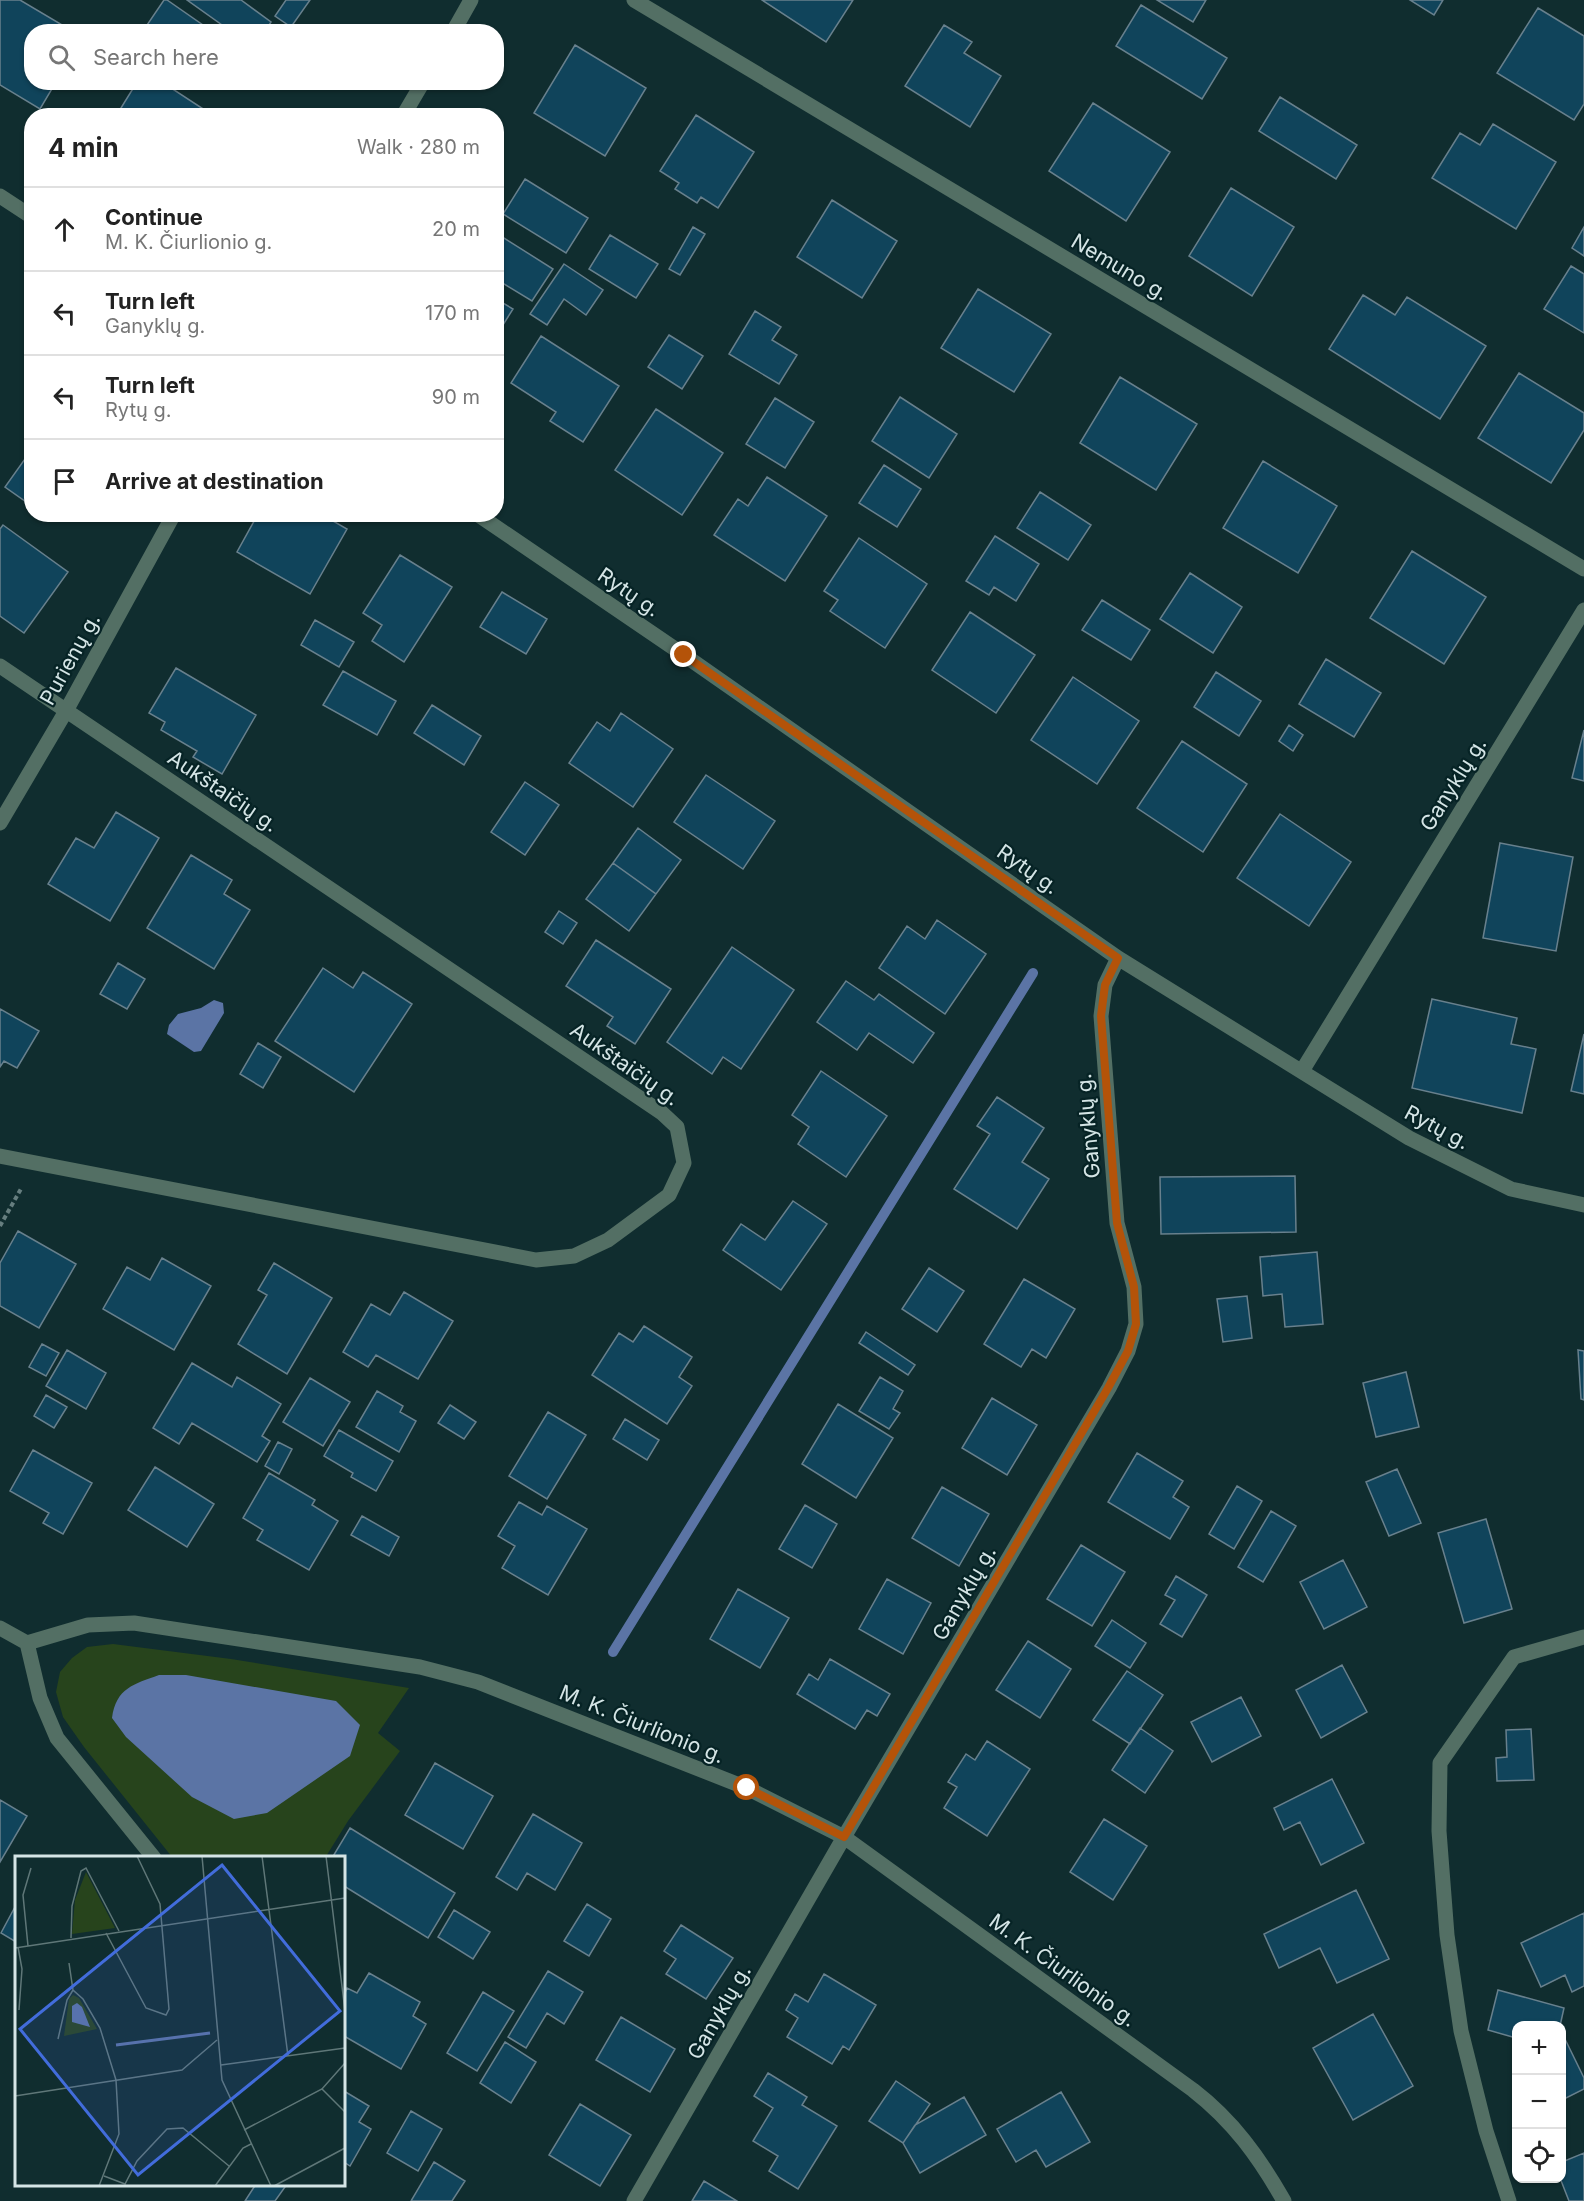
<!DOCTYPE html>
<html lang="en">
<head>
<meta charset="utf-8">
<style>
	:root { --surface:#fff; --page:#f2f2f2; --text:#222; --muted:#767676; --line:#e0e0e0 }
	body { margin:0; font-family:Inter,sans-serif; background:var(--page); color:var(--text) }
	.controls { position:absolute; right:18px; bottom:18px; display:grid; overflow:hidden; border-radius:12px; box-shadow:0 2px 4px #0004 }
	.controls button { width:54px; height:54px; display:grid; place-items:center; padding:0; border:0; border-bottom:2px solid var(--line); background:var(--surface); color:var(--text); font:30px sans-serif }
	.stop { position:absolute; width:18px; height:18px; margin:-14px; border:4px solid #b45309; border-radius:50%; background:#fff }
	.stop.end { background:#b45309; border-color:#fff; box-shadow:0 2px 6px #0008 }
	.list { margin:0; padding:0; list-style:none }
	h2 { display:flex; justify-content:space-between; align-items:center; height:78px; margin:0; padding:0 24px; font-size:26px }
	h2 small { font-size:20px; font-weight:400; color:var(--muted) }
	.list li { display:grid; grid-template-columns:39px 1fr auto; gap:18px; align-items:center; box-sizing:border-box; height:84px; padding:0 24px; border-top:2px solid var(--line) }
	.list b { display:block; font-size:22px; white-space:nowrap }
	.list p { margin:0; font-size:20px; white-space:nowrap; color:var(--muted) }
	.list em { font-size:20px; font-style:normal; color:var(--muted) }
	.icon { flex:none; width:33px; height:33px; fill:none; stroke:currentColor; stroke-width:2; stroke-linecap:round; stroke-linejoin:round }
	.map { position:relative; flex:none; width:1584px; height:2201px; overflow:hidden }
	.search { position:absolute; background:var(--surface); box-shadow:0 2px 4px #0004; left:24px; top:24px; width:480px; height:66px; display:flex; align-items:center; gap:15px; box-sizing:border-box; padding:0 21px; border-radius:24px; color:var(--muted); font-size:22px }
	.panel { position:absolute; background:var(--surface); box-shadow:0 2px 4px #0004; left:24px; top:108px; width:480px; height:414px; border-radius:24px }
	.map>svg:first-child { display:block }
	.green { fill:#27441c }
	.water { fill:#5b74a5 }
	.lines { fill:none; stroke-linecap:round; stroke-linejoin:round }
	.stream { stroke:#5b74a5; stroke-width:10 }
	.building { fill:#10445b; stroke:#68808d; stroke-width:1.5 }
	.path { stroke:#667e7f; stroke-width:4; stroke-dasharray:4.5 3; stroke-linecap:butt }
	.street { stroke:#536f64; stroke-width:15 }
	.route { stroke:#b45309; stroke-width:8 }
	.labels { text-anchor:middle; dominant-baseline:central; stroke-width:4.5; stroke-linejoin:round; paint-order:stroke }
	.street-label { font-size:21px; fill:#d5e5e6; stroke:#062325 }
	.inset-river { fill:none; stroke:#5b74a5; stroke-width:3 }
	.inset-road { fill:none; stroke:#5f7778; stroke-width:1.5 }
	.view { fill:#426cdb; fill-opacity:0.15; stroke:#426cdb; stroke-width:3 }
	.inset-edge { fill:none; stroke:#d5e5e6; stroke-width:3 }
</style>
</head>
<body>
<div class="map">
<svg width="1584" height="2201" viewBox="0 0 1584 2201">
	<rect width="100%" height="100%" fill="#102d2f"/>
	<path class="green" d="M113 1644 231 1659 409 1688 378 1733 400 1751 348 1821 325 1858 172 1857 84 1747 63 1717 56 1692 60 1672 72 1658 87 1647Z"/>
	<path class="water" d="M214 1000 223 1003 224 1013 201 1051 194 1052 167 1034 169 1025 178 1014 201 1008Z
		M159 1675H186L336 1701 360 1725 350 1756 267 1813 234 1819 192 1797 126 1737 112 1718C116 1688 134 1684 159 1675Z"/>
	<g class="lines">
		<path class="stream" d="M613 1652 1033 973"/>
	</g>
	<path class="building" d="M0 0H20L74 32H32V82H56L40 109 0 85Z
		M164 0H167L213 32H156L147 25Z
		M187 0H241L271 22 265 32H232Z
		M286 0H310L291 27 275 16Z
		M762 0H853L826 42Z
		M1157 0H1206L1193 22Z
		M1410 0H1443L1434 15Z
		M1141 5 1227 58 1202 99 1116 46Z
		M1538 8 1584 36V104L1574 120 1497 73Z
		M944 25 972 42 964 53 1001 76 970 127 905 86Z
		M575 45 646 88 605 156 534 113Z
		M137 82H162L214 116H116Z
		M1280 97 1357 145 1336 179 1259 131Z
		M1093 103 1170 152 1126 221 1049 171Z
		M696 115 754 152 718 208 701 197 697 203 675 189 679 183 660 171Z
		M1493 124 1556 162 1516 229 1432 178 1460 133 1480 145Z
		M525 179 588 218 566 253 503 214Z
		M1231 188 1294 227 1252 296 1189 256Z
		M832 200 897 241 862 298 797 257Z
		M693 227 705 234 680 275 669 269Z
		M1584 227V256L1572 248Z
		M496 233 553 269 532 301 496 279Z
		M610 235 658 264 636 298 589 269Z
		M564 264 603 290 586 315 564 299 547 325 530 314Z
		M1571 266 1584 274V333L1544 309Z
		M978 289 1051 334 1014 392 941 348Z
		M1363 295 1395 315 1407 297 1486 346 1440 419 1329 349Z
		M496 299 513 309 496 336Z
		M755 311 781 327 772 340 797 355 779 384 729 354Z
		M669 335 703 356 682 389 648 367Z
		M541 336 619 386 583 442 550 421 556 412 511 383Z
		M1519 373 1584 413V430L1551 483 1478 438Z
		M1120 377 1197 424 1156 490 1080 443Z
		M900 397 957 434 929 478 872 441Z
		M775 398 814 422 785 468 746 444Z
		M656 409 723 453 682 515 615 470Z
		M32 449V506L5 487Z
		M1263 461 1337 506 1298 573 1223 528Z
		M884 465 921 489 897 527 859 503Z
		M767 477 827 516 785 581 714 535 738 499 748 506Z
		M1040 492 1091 525 1068 560 1017 528Z
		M258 514H321L347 529 310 594 237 552Z
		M3 525 68 572 24 633 0 616V529Z
		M995 536 1039 564 1016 601 994 587 989 595 966 581Z
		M859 538 927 584 885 648 830 611 838 600 824 591Z
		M1412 551 1486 597 1444 664 1370 618Z
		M400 555 452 587 404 662 372 641 382 625 363 613Z
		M1190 573 1242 607 1213 653 1160 619Z
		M502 592 547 619 526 654 480 627Z
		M1102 600 1150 630 1131 660 1082 630Z
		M970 612 1035 655 996 713 932 670Z
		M315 620 354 642 339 667 301 645Z
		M1326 659 1381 693 1354 737 1299 704Z
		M176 668 256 715 222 774 193 757 197 751 161 730 165 722 149 713Z
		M343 671 396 701 377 735 323 705Z
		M1216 672 1261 701 1239 736 1194 707Z
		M1073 677 1139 721 1097 784 1031 740Z
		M432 705 481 736 464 765 414 733Z
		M621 713 673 749 633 807 569 763 597 722 610 731Z
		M1289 725 1303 735 1293 751 1279 741Z
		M1584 730V781L1572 778Z
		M1182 741 1247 784 1203 852 1137 808Z
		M706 775 775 821 743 869 674 822Z
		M525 782 559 805 525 855 491 832Z
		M116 812 159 838 110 921 48 884 76 838 94 848Z
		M1280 814 1351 862 1309 926 1237 878Z
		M638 828 681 860 656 894 613 863Z
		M1500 843 1573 857 1556 951 1483 938Z
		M191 855 232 880 224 894 250 910 214 969 147 928Z
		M613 863 656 894 629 931 586 899Z
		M559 911 577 923 563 944 545 932Z
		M937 920 986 954 945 1014 879 968 907 926 925 939Z
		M596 940 671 989 635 1044 607 1026 613 1017 566 986Z
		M732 947 794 990 741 1069 723 1057 712 1074 667 1042Z
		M118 963 145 979 127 1009 100 994Z
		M323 968 353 988 363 972 412 1004 354 1092 275 1041Z
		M846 981 874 1000 879 994 934 1033 913 1063 869 1033 857 1050 817 1022Z
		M1432 999 1517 1018 1511 1044 1536 1049 1522 1113 1412 1088Z
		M0 1009 39 1031 17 1068 4 1061 0 1067Z
		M1584 1034V1094L1571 1091Z
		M258 1043 281 1057 263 1088 240 1074Z
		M821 1071 887 1116 846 1177 798 1144 809 1127 792 1115Z
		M997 1097 1044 1128 1022 1162 1049 1179 1017 1229 954 1189 990 1134 977 1126Z
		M1295 1176 1296 1232 1161 1234 1160 1177Z
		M793 1201 827 1224 781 1290 723 1250 741 1224 765 1240Z
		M18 1231 76 1264 39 1328 0 1306V1263Z
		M1317 1252 1323 1324 1285 1327 1282 1294 1263 1296 1260 1257Z
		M162 1258 211 1286 174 1350 103 1309 127 1267 150 1280Z
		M274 1263 332 1298 287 1374 238 1344 267 1295 258 1290Z
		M929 1268 964 1291 937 1332 902 1309Z
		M1024 1279 1075 1309 1046 1358 1032 1349 1021 1367 984 1344Z
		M404 1292 453 1321 418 1379 376 1355 368 1367 343 1352 371 1304 390 1315Z
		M1247 1296 1252 1338 1223 1342 1217 1299Z
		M644 1326 692 1357 679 1377 692 1386 667 1424 592 1375 619 1333 633 1342Z
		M866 1332 915 1365 908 1375 859 1343Z
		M42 1344 59 1353 46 1376 29 1367Z
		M67 1350 106 1373 86 1409 46 1386Z
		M1578 1350 1584 1351V1400L1581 1399Z
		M192 1363 232 1387 237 1377 281 1404 262 1436 270 1441 257 1462 192 1423 179 1444 153 1428Z
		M1406 1372 1419 1427 1376 1437 1363 1383Z
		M880 1377 903 1391 893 1409 900 1413 889 1429 859 1411Z
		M310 1378 350 1402 323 1446 283 1422Z
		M377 1391 403 1406 400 1412 416 1421 399 1452 356 1427Z
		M46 1395 67 1407 54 1428 34 1416Z
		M992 1398 1037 1425 1007 1475 962 1448Z
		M838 1404 893 1438 856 1498 802 1464Z
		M450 1405 476 1422 464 1439 438 1423Z
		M548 1412 586 1435 547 1499 509 1476Z
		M625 1419 659 1440 647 1460 613 1439Z
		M339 1430 393 1461 376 1491 351 1477 353 1473 324 1456Z
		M278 1442 292 1449 279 1474 265 1466Z
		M33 1450 92 1483 63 1534 43 1523 49 1513 10 1491Z
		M1137 1453 1183 1481 1173 1497 1189 1507 1170 1539 1108 1502Z
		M155 1467 214 1504 187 1547 128 1510Z
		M1397 1469 1421 1523 1389 1536 1366 1482Z
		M269 1473 315 1500 312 1505 338 1521 309 1570 257 1540 263 1530 243 1518Z
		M1237 1486 1262 1501 1234 1549 1209 1534Z
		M942 1487 989 1514 959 1566 912 1538Z
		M519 1502 542 1515 547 1506 587 1529 548 1595 502 1568 515 1546 498 1536Z
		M805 1505 837 1524 812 1568 779 1549Z
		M1271 1511 1296 1526 1263 1582 1238 1567Z
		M362 1516 399 1537 389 1556 351 1535Z
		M1486 1519 1512 1609 1464 1623 1438 1533Z
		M1081 1545 1125 1572 1092 1626 1047 1599Z
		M1343 1560 1367 1607 1324 1629 1300 1582Z
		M1176 1576 1207 1595 1182 1637 1160 1624 1175 1600 1165 1595Z
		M887 1579 931 1603 903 1654 859 1629Z
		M738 1589 789 1618 760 1668 710 1639Z
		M1112 1620 1146 1643 1130 1668 1095 1646Z
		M1028 1641 1071 1669 1040 1718 996 1690Z
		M830 1659 890 1694 877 1716 867 1710 855 1729 797 1694 809 1674 818 1680Z
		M1342 1665 1367 1712 1321 1738 1296 1690Z
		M1127 1671 1163 1695 1130 1744 1093 1720Z
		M1241 1697 1261 1736 1212 1762 1191 1722Z
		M1140 1728 1173 1751 1145 1793 1112 1770Z
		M1531 1729 1534 1780 1497 1781 1496 1758 1507 1757 1506 1730Z
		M987 1741 1030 1769 987 1836 944 1808 957 1787 948 1782 966 1754 975 1760Z
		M435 1763 493 1796 463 1849 405 1815Z
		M1332 1779 1364 1843 1321 1865 1300 1822 1284 1830 1274 1808Z
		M0 1800 27 1816 0 1862Z
		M533 1814 582 1843 555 1890 527 1873 517 1890 496 1877Z
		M1104 1819 1147 1846 1113 1900 1070 1872Z
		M350 1828 455 1893 428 1938 344 1886V1858H332Z
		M1356 1890 1389 1959 1337 1983 1320 1948 1279 1968 1264 1934Z
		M587 1904 611 1919 589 1956 564 1941Z
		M16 1905V1942L1 1933Z
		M454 1910 490 1932 473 1959 438 1937Z
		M1584 1913V1986L1572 1992 1565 1975 1541 1987 1521 1943Z
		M681 1925 733 1958 706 1999 666 1974 676 1959 664 1951Z
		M548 1971 583 1992 564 2024 547 2013 526 2048 508 2037Z
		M369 1973 420 2002 413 2016 426 2024 401 2069 344 2036V1995L347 1988 357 1993Z
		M824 1974 876 2005 849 2050 843 2046 832 2064 787 2037 798 2018 786 2010 795 1994 808 2002Z
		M1498 1990 1564 2008 1560 2026H1516V2038L1488 2030Z
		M483 1992 514 2011 477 2071 447 2053Z
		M1373 2014 1413 2086 1353 2120 1313 2048Z
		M621 2017 675 2049 650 2092 596 2060Z
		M1564 2037 1584 2078V2089L1562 2100V2039Z
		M505 2042 536 2062 511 2103 480 2083Z
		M768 2073 807 2097 802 2105 837 2126 798 2189 769 2171 778 2156 753 2141 773 2108 754 2096Z
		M896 2081 930 2104 903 2143 869 2121Z
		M344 2091 369 2106 359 2122 371 2129 350 2166 344 2162Z
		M1061 2092 1090 2142 1046 2167 1036 2150 1016 2162 997 2129Z
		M964 2097 986 2135 920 2173 903 2143 915 2125Z
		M580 2104 631 2135 600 2186 549 2155Z
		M411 2111 442 2129 418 2171 387 2153Z
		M1584 2153V2201H1569L1560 2178 1562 2162Z
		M434 2162 465 2181 452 2201H411Z
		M704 2181 737 2201H692Z
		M256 2184H281L285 2187 275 2201H245Z"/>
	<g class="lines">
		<path class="path" d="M0 1226 22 1187"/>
		<path class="street" d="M634 0 1584 569
			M453 32 471 0
			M403 116 423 82
			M0 196 32 217
			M477 514 684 655 1118 958 1409 1138 1511 1189 1584 1205
			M0 666 662 1113 677 1127 684 1163 669 1195 608 1240 574 1256 536 1260 0 1156
			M0 823 66 711 174 514
			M1302 1071 1584 610
			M0 1628 27 1643 88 1625 134 1623 420 1667 478 1682 747 1788 844 1837 1193 2090C1233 2121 1259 2157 1284 2201
			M27 1643 40 1698 57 1738 154 1858
			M634 2201 844 1837 1109 1388 1128 1351 1136 1324 1134 1287 1117 1223 1101 1016 1105 985 1118 958
			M1509 2201 1486 2131 1461 2031 1447 1935 1439 1831 1440 1763 1514 1657 1584 1637"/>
	</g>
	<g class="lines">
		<path class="route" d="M684 655 1118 958 1105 985 1101 1016 1117 1223 1134 1287 1136 1324 1128 1351 1108 1388 844 1837 747 1788"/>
	</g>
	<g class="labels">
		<g class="street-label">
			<text transform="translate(1120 267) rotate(31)">Nemuno g.</text>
			<text transform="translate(629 592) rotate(34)">Rytų g.</text>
			<text transform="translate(70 659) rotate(-61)">Purienų g.</text>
			<text transform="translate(1453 784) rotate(-58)">Ganyklų g.</text>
			<text transform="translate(223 791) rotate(34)">Aukštaičių g.</text>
			<text transform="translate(1028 869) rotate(35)">Rytų g.</text>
			<text transform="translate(625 1064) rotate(35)">Aukštaičių g.</text>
			<text transform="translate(1088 1126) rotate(-95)">Ganyklų g.</text>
			<text transform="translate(1437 1127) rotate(28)">Rytų g.</text>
			<text transform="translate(964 1593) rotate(-60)">Ganyklų g.</text>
			<text transform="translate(642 1724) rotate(22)">M. K. Čiurlionio g.</text>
			<text transform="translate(1063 1970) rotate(36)">M. K. Čiurlionio g.</text>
			<text transform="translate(719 2012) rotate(-60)">Ganyklų g.</text>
		</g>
	</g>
	<g transform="translate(15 1856)">
		<rect width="330" height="330" fill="#102d2f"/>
		<path d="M71 16 100 72 57 78 60 44ZM58 139 64 142 82 173 49 180 54 143Z" fill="#27441c"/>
		<path d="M62 147 67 151 75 171 57 166V150Z" fill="#5b74a5"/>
		<path class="inset-river" d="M101 189 195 177"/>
		<path class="inset-road" d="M187 0 207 224 256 330M247 0 273 200M311 0 330 155M91 77 131 152 151 159 154 153 145 48 122 0M56 82 57 50 66 15 71 12 104 75M13 90 8 39 16 12M3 91 7 113 4 154M0 92 330 42M54 107 58 134 68 143 85 172 101 224 104 278 84 330M43 183 52 144 58 134M206 209 330 192M307 233 330 256M0 240 167 214 202 184M229 274 307 233 330 207M89 320 110 328 122 305 152 273 168 272 214 310M200 330 228 292 236 288M259 330 330 292"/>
		<path class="view" d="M207 9 325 155 123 319 5 173Z"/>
		<rect width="330" height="330" class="inset-edge"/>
	</g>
</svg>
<div class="controls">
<button>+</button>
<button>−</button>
<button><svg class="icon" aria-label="locate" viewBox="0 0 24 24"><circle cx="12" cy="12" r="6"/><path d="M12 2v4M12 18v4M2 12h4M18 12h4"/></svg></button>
</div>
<div class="stop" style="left:747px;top:1788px"></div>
<div class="stop end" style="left:684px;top:655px"></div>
<div class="search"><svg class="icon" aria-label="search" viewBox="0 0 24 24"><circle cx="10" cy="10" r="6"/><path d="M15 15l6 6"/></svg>Search here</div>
<section class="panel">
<h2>4 min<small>Walk · 280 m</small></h2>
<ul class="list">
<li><svg class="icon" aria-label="ahead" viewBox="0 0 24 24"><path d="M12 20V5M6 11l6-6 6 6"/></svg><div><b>Continue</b><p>M. K. Čiurlionio g.</p></div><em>20 m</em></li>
<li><svg class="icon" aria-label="left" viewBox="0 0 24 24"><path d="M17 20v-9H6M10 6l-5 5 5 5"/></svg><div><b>Turn left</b><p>Ganyklų g.</p></div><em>170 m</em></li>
<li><svg class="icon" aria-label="left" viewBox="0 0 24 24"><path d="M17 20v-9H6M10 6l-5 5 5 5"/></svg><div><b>Turn left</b><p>Rytų g.</p></div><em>90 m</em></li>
<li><svg class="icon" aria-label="arrive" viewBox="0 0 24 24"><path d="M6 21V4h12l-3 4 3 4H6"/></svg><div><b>Arrive at destination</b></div></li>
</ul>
</section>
</div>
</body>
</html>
